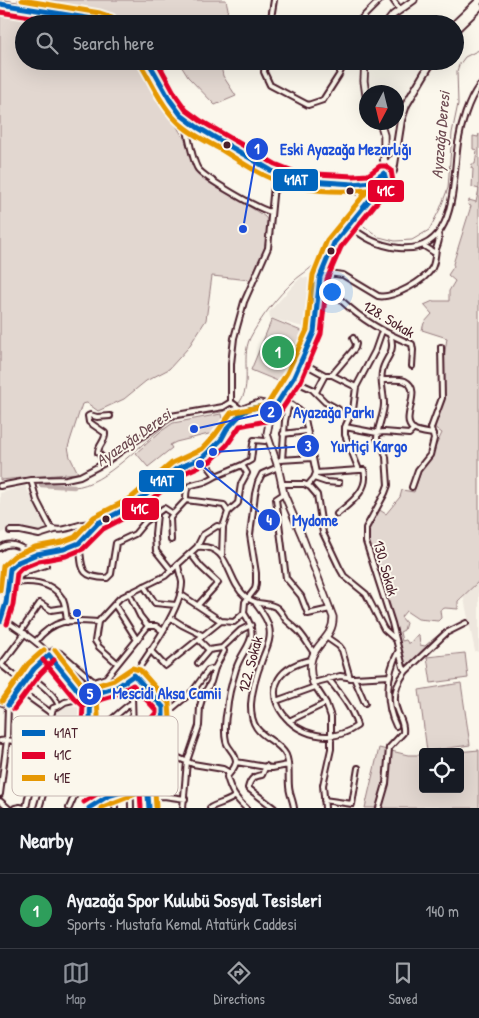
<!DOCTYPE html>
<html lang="en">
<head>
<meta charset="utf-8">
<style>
	:root { --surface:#171b24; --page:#20242c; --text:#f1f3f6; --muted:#9ea1a6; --line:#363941; --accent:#8c9099 }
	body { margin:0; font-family:"Patrick Hand",sans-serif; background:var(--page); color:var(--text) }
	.controls { position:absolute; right:15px; bottom:15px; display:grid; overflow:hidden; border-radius:5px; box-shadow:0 5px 20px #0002 }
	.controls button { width:45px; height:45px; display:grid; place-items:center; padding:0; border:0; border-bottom:1px solid var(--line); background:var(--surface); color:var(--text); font:25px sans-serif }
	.compass { position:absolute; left:359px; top:85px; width:45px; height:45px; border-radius:50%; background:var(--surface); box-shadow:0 5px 20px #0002; rotate:187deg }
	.you { position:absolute; left:331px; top:291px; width:18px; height:18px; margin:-12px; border:4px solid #fff; border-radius:50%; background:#1a73e8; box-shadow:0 0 0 8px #1a73e833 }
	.badge { display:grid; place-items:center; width:32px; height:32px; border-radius:50%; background:var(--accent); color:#fff; font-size:16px; font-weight:700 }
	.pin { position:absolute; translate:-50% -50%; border:2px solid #fff; box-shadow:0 1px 5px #0006 }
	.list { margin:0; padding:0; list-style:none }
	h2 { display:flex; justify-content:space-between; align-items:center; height:65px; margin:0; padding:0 20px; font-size:21px }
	h2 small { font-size:16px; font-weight:400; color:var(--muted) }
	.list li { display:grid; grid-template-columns:32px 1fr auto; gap:15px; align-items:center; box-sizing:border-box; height:75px; padding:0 20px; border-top:1px solid var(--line) }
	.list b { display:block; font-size:19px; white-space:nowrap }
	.list p { margin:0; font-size:16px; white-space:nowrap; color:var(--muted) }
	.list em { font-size:16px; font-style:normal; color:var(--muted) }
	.icon { flex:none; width:28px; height:28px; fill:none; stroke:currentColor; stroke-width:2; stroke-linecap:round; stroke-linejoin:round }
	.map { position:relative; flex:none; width:479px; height:808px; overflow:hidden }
	.search { position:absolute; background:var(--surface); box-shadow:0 5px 20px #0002; left:15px; right:15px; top:15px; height:55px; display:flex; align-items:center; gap:12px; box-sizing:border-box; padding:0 18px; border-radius:28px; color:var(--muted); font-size:19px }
	.sheet { height:140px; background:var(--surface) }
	nav { display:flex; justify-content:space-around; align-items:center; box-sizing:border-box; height:70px; border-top:1px solid var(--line); background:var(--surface); font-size:14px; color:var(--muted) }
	nav a { display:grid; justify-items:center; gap:2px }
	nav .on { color:var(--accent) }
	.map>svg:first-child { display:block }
	.built { fill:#eee7de }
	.green { fill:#e2d7d0; stroke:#967b7e }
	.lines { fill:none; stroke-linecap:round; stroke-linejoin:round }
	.stream { stroke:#907477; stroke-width:1 }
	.canal { stroke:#bfadaa; stroke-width:4.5 }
	.street-casing { stroke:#4a1f2b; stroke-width:8 }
	.secondary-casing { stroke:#4a1f2b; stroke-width:9 }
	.primary-casing { stroke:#4a1f2b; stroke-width:10 }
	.street { stroke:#fbf7ec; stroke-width:4 }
	.secondary { stroke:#fbf7ec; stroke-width:5.5 }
	.primary { stroke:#fbf7ec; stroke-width:6 }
	.bus-1-casing { stroke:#fbf7ec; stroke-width:9 }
	.bus-2-casing { stroke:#fbf7ec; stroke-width:9 }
	.bus-3-casing { stroke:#fbf7ec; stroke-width:9 }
	.bus-1 { stroke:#0065bd; stroke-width:5 }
	.bus-2 { stroke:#e4002b; stroke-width:5 }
	.bus-3 { stroke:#e69804; stroke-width:5 }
	.bus-dot { fill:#4a1f2b; stroke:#fbf7ec; stroke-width:2 }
	.labels { text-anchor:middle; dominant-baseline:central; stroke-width:4; stroke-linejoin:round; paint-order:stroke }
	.street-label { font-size:15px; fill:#4a1f2b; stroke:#fbf7ec }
	.water-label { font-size:16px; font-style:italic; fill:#6d4a51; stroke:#fbf7ec }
	.key { fill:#fbf7ec; stroke:#c6b6b2; stroke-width:1 }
	.key-label { font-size:14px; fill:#4a1f2b }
	.leader { fill:none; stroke:#1d4ed8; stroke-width:2 }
	.callout-dot { fill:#1d4ed8; stroke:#fbf7ec; stroke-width:2 }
	.mark-label { font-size:15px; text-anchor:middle; font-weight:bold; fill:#fff }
	.callout-label { font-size:16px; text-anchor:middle; font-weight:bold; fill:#1d4ed8; stroke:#fbf7ec; stroke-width:4; stroke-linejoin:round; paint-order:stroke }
	.line-badge { stroke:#fbf7ec; stroke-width:2 }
	.badge-label { font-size:14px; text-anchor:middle; font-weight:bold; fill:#fff }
</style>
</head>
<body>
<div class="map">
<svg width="479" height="808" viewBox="0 0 479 808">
	<rect width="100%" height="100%" fill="#fbf7ec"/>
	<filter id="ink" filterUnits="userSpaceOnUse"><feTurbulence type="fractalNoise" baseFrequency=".02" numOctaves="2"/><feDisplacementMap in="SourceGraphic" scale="10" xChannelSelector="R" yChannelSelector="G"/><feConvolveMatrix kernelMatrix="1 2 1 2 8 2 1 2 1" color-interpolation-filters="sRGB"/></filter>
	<g filter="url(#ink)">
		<path class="built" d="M301 277 317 280 310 329 270 318 269 312Z
			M25 486 50 528 36 533 10 529 0 534V493Z
			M479 581V652L475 651 464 599V595Z
			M63 706 84 708 83 753 81 754 56 753 51 751 48 740 49 727 53 714Z"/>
		<path class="green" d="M17 0H226L228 9 224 24H153L151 22 147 24H121L104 14 66 4Z
			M0 9 29 16 82 24H24V61H140L153 88 185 140 197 173 264 216C278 227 258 268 250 280L212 276 206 320 188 348 169 369 146 381 124 399 98 411 87 403 82 404 68 447 70 457 78 473 0 480Z
			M178 61H220L223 76 236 96 215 105 188 77Z
			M479 134V581L458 601V609L445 608 440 610 441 618 438 621 418 619 406 611 401 617 406 623 404 630 400 632 402 641 406 640 408 643H410L418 634 419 635 420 645 425 646 443 631 407 665 405 663 400 651 368 542 369 526 378 509 386 514 400 497 402 490 414 492 421 471 431 456 442 433 434 427 443 400 444 358 447 338 422 330 424 323 432 314 424 305 433 301H449V291L455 281 448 275 454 266 453 264 471 206 468 205 469 200 476 202 479 189 472 187 473 169 471 168 472 164H475L477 150 473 149V136L478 137Z
			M272 319 306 333 285 384 251 370Z
			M221 414 223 426 221 431 176 442 170 445 172 448 148 467 136 453 160 432 173 423Z
			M465 653 468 678 431 683 427 657Z
			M461 683 470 745 427 751 419 690Z
			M379 748 408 755H423V789H460V752H457L479 750V808H365Z"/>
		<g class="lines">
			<path class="stream" d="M354 219 379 237 395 241 412 240 429 230 440 209 448 188 452 133 458 104 457 71 459 65 465 57 479 50
				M238 404C254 387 240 359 250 338 261 317 277 297 294 281 300 275 310 270 314 264 324 251 330 235 339 221L345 216 351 217
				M74 487C105 486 144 439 172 421 187 411 217 418 235 407"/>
			<path class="canal" d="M41 485 74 487"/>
			<defs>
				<path id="street" d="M393 0 400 10
					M270 24 274 0
					M356 24 380 0
					M265 61 264 72 270 85 308 105 323 100 339 75 345 61
					M186 124C188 135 192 160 198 169 206 179 258 209 271 212
					M275 190 282 178
					M348 224C363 238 379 246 399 248 458 254 452 182 458 143 461 125 468 101 479 86
					M424 246 435 253
					M321 272 343 275 378 296C392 299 425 281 432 268 435 262 435 256 436 249 438 244 440 240 438 234
					M321 272C328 282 334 293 342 301 362 320 386 334 412 344L413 350 412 366
					M390 335C397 353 384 358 382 372 380 383 384 393 384 404 384 415 377 427 377 439L384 450 386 457 388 485 385 493 366 528V542L392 623 403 667 406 671 446 633 466 623
					M301 362 325 375H332L356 387
					M332 375 355 348 356 344 353 338
					M292 380 312 389 325 402 338 409
					M382 380C389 380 399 379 405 381 424 390 399 419 413 429 418 432 427 433 433 434
					M316 392 325 375
					M280 397 304 414 316 473 314 478 308 485
					M231 402 242 410
					M345 427 377 433 384 432 409 434 414 429
					M283 434 307 431
					M253 444 254 440 265 441
					M202 458 216 476 242 465
					M280 460 313 458
					M282 460 285 421 289 403
					M107 462 98 453C98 445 106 441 105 433L89 422 88 416 90 415 97 417 110 416
					M359 470 345 435V427L353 410 356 387 375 351 382 331
					M316 473 359 470H364C370 490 350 503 337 514
					M314 478 326 482 339 483
					M31 480 37 501 51 528C64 535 85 518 95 525
					M281 484H304L310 487 317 495 323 533 340 569 344 576 366 594 384 629 394 638
					M0 486 31 480 66 479 80 476 103 464 171 416 223 407 231 402V364L234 338 244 302 268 248 274 185 273 175
					M412 487 418 470 430 455 434 439 431 428 442 398 441 347
					M282 495 276 499 286 578 301 596 308 614 330 609
					M186 500 224 505 228 512
					M228 512 238 503 241 484 247 473 242 465 251 460 253 444
					M157 514 155 534 156 551 172 571
					M10 531H20L39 535 55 530
					M171 540 170 518 173 514
					M79 543C83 566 77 578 107 578L111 574 116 543 135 534 145 522 164 508 173 514 186 500C186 485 188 486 200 483 206 482 211 479 216 476
					M197 547 203 535 217 526 223 527
					M0 548C13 538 24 552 37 554
					M191 554 201 567 218 583 198 605
					M222 556 223 527 228 512
					M11 582 27 571 46 565
					M10 584C27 580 52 581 62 598 66 604 66 615 67 622
					M144 586 155 603 176 605
					M0 590 9 576
					M129 593 140 616 148 626
					M180 594 221 621 234 622 244 613 245 602 255 589 256 583V573L250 535 255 494 258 482 262 474 276 468
					M256 604C261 611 267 618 269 627 272 639 266 649 262 660 257 673 252 690 251 704 250 740 275 735 286 755 290 764 288 776 289 786 289 793 293 800 294 808
					M115 605 137 640
					M244 613C262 640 243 646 236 669 232 682 228 697 227 710 225 719 224 733 226 741 227 748 236 753 236 761 236 768 230 772 227 777 231 791 235 798 246 808
					M2 618C17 629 33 638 46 651 61 668 73 687 90 702 94 719 85 737 90 752
					M171 618 182 625 202 635 199 640 209 650 222 648 224 651 215 668 211 682 203 696 200 706 199 726 187 761 183 808
					M0 622 6 603 10 569 18 562 37 554
					M98 622 95 641 99 647 117 663
					M21 631 40 603 51 610 64 608
					M326 637 339 646 342 650 350 678
					M36 641C55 618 69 620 98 622L120 598 165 576 197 547C231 544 226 580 245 596 257 607 267 601 277 608 281 611 283 616 286 620 289 623 292 625 295 628 303 634 308 645 314 653
					M222 648 241 630 251 625
					M150 650 165 666 221 621
					M310 660C232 678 301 765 357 726 353 708 339 693 328 678
					M198 663 209 650
					M0 664 24 683
					M1 665 25 633
					M29 675C40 684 54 693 59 706
					M134 675 163 707V716L147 734 144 743 149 808
					M354 678 365 703
					M127 683 132 695 133 731
					M75 686 92 680
					M19 690 51 713
					M276 701 315 687
					M0 702 8 705
					M163 716 193 691 208 670 215 668
					M289 721 326 703
					M396 726C385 704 386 674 398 652
					M91 731C104 731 119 710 132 703
					M0 741 7 740 44 746
					M108 747 114 758 115 773
					M145 747 164 752 193 764 223 769 230 773
					M114 758 146 766
					M236 762 272 768 288 765
					M266 766 262 775C253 776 250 780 248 788L274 808
					M84 785 44 746 53 708 59 706 65 702C88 696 116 693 134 675 148 655 183 606 182 582 181 577 179 571 178 566
					M0 794 7 740 8 705 34 669 54 650 62 654 94 682 106 678 148 626H156L163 631
					M148 797 164 796 185 799
					M324 800 352 804 358 768
					M0 801 8 808
					M15 808 20 807 24 808
					M26 808 36 759 38 753 44 746
					M39 808C43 796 46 779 54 768 67 752 92 756 107 748 126 738 127 728 152 728
					M69 808 76 792 84 785 115 773C131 779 131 793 131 808
					M89 808C100 798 115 792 130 789
					M115 808V793
					M210 808C218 803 226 803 234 797
					M325 808 323 785 331 749V717L326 703 313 683 340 676 354 678 390 676
					M379 808 386 784 389 748 403 733C404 725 401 720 398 713 391 698 396 684 406 671"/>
				<path id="secondary" d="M386 24 393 15 414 0
					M365 61 364 81 366 95
					M380 122 384 135V173
					M361 209 362 192
					M253 407H258L271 413
					M37 554 64 549 79 543 101 526 140 504 172 474 181 468 199 461 215 447 224 436 232 420 246 408 259 403 269 405 273 410
					M313 683C301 645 334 644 333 617L302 536 284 494 278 467 267 434 271 413 294 377 314 332 316 318 319 281 325 261 337 237 374 193"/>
				<path id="primary" d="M0 4 99 20 109 24
					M455 24 479 1
					M455 30 479 7
					M145 61 162 92 179 118 190 127 222 147 258 168 277 177 347 187 369 195 374 193 393 171 401 120 406 105 432 61
					M384 160 386 164 391 162
					M348 183C366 185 387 181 392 160"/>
			</defs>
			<use href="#street" class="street-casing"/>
			<use href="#secondary" class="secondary-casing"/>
			<use href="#primary" class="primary-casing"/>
			<use href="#street" class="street"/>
			<use href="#secondary" class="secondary"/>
			<use href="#primary" class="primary"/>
			<defs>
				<path id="bus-1" d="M0 4 99 20 108 24
					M0 622 6 603 10 569 18 562 37 554 64 549 79 543 98 523 135 504 176 469 202 458 221 440 227 429 241 414 249 409 258 407 271 413 294 377 314 332 320 277 334 243 386 180 384 173 371 182 353 184 296 180 272 171 197 127 181 115 170 100 148 61
					M49 655 80 693 90 702C92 719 86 735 90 752L108 747 114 758 115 773 125 779 130 789 108 796 89 808
					M84 697 117 687 134 675 163 707V716L147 734 144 743 149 808
					M8 705 34 669 49 655"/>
				<path id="bus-2" d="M0 12 75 24
					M7 624 13 605 17 573 22 568 39 561 66 556 83 549 103 529 139 510 180 475 211 461 227 445 240 426C248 424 272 421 276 418L301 381 321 334 327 279 341 247 393 182 391 170 385 166H380L368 175 353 176 298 173 275 164 201 121 186 110 176 96 157 61
					M43 660 74 698 83 706 81 741 83 756 89 759 105 756 107 760 108 776 119 784 100 792 84 802
					M86 704 113 696 133 685 156 710V713L141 730 137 742 141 808
					M14 709 40 674 54 660"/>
				<path id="bus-3" d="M22 0 100 13 112 17
					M0 590 3 566 14 556 35 547 62 542 75 537 94 517 131 498 172 463 202 449 215 435 231 413 267 405 287 373 307 330 313 275 327 240 368 190C335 193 301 192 270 178 253 171 237 159 220 149 206 141 188 133 176 120 161 105 152 83 141 65
					M55 650 85 688 97 699 98 715 96 744 107 740 113 742 121 756 122 768C128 772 133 776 136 783 137 787 139 791 135 794 133 796 108 804 101 808
					M82 690 114 680 132 668 140 670 169 703 170 719 154 738 152 744 156 807
					M2 701 28 664 44 650"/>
			</defs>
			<use href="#bus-1" class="bus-1-casing"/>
			<use href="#bus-2" class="bus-2-casing"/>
			<use href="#bus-3" class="bus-3-casing"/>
			<use href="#bus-1" class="bus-1"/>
			<use href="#bus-2" class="bus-2"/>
			<use href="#bus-3" class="bus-3"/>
		</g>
	</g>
	<g class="bus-dot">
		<circle cx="227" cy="145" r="4.5"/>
		<circle cx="350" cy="191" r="4.5"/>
		<circle cx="331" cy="251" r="4.5"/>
		<circle cx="106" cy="519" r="4.5"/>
	</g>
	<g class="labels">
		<g class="street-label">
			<text transform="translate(389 319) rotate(31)">128. Sokak</text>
			<text transform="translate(386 568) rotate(74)">130. Sokak</text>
			<text transform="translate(250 664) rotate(-75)">122. Sokak</text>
		</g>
		<g class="water-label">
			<text transform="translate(440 135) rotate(-85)">Ayazağa Deresi</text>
			<text transform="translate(133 437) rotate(-35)">Ayazağa Deresi</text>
		</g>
	</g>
	<rect x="12" y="716" width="166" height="80" rx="8" class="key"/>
	<rect x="22" y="730" width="23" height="6" fill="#0065bd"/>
	<rect x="22" y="752" width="23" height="7" fill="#e4002b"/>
	<rect x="22" y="775" width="23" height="6" fill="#e69804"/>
	<g class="key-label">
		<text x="54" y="738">41AT</text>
		<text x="54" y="760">41C</text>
		<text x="54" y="783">41E</text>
	</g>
	<path class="leader" d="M243 229L257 149M194 429L271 412M213 452L308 446M200 464L269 520M77 613L90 694"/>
	<g class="callout-dot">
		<circle cx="243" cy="229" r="5"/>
		<circle cx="194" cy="429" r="5"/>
		<circle cx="213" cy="452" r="5"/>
		<circle cx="200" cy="464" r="5"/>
		<circle cx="77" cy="613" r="5"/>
		<circle cx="257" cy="149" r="12"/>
		<circle cx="271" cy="412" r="12"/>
		<circle cx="308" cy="446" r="12"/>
		<circle cx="269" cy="520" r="12"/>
		<circle cx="90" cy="694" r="12"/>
	</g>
	<g class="mark-label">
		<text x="257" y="154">1</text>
		<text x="271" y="417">2</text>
		<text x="308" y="451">3</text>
		<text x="269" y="525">4</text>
		<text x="90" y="699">5</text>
	</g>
	<g class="callout-label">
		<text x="346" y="155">Eski Ayazağa Mezarlığı</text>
		<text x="334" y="418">Ayazağa Parkı</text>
		<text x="369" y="452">Yurtiçi Kargo</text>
		<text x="315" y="526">Mydome</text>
		<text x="167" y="699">Mescidi Aksa Camii</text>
	</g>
	<g class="line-badge">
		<rect x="272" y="168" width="47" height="24" rx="5" fill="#0065bd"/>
		<rect x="367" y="179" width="38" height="24" rx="5" fill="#e4002b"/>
		<rect x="138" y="469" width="47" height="24" rx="5" fill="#0065bd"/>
		<rect x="121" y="497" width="39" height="24" rx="5" fill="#e4002b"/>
	</g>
	<g class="badge-label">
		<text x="296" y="185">41AT</text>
		<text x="386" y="196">41C</text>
		<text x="162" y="486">41AT</text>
		<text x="140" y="514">41C</text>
	</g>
</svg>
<div class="controls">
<button><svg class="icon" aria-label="locate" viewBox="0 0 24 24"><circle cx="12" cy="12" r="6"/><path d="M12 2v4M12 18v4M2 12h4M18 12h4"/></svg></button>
</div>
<svg class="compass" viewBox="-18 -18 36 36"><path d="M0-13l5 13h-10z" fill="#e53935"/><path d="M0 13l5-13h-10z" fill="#9ea1a6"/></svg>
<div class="you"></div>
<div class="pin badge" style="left:278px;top:352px;background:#2e9e5b">1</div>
<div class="search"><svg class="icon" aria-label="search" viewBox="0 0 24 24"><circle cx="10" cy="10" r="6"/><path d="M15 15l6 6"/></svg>Search here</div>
</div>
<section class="sheet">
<h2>Nearby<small></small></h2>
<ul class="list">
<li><span class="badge" style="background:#2e9e5b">1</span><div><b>Ayazağa Spor Kulubü Sosyal Tesisleri</b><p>Sports · Mustafa Kemal Atatürk Caddesi</p></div><em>140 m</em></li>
</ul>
</section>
<nav>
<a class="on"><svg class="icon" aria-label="map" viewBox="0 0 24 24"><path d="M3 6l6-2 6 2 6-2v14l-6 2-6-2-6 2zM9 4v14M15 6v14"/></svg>Map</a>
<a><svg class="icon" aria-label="directions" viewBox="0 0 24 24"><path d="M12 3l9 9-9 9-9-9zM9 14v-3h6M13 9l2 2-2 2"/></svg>Directions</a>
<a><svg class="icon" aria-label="saved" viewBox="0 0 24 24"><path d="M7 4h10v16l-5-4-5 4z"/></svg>Saved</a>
</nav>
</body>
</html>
